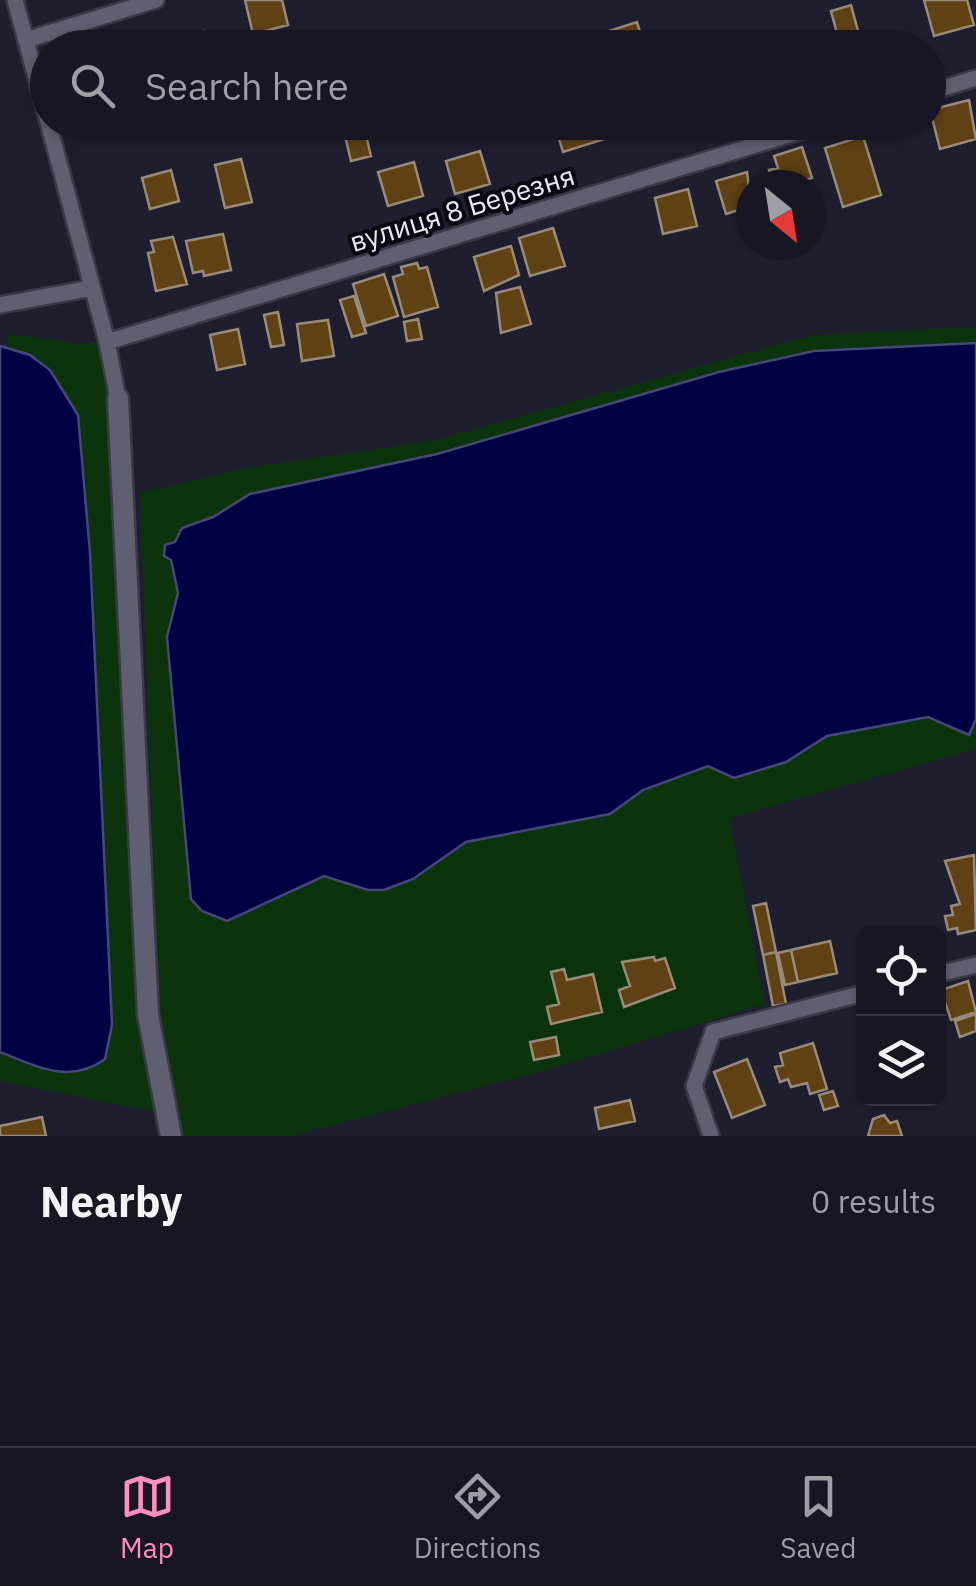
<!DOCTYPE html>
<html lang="en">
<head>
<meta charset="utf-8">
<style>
	:root { --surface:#171622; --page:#24232f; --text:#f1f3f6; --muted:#9e9fa5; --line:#363540; --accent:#fe8ebb }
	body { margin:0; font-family:"IBM Plex Sans",sans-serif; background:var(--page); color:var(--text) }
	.controls { position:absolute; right:30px; bottom:30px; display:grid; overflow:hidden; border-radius:15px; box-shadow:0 2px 8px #0004 }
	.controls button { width:90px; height:90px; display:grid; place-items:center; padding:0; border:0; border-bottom:2px solid var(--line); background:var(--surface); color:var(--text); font:50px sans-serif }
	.compass { position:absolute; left:736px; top:170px; width:90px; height:90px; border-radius:50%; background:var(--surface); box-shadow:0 2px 8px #0004; rotate:150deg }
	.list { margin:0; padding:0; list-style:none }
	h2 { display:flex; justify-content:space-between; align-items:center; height:130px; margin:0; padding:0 40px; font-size:42px }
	h2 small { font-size:32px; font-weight:400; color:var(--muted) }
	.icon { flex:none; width:55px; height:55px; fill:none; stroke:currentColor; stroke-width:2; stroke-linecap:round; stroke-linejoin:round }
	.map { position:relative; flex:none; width:976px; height:1136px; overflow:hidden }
	.search { position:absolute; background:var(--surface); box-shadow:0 2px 8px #0004; left:30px; right:30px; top:30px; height:110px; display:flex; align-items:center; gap:25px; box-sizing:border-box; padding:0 35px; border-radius:55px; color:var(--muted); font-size:38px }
	.sheet { height:310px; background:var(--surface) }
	nav { display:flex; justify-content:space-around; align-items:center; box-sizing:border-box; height:140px; border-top:2px solid var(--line); background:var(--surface); font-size:28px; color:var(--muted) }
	nav a { display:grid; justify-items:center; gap:5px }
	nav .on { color:var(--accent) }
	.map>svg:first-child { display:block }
	.green { fill:#0c340c }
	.water { fill:#000144; stroke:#464678; stroke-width:2.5 }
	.building { fill:#5f4114; stroke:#998b7a; stroke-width:2.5 }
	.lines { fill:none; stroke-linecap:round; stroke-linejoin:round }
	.minor-casing { stroke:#3b3947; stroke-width:20 }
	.tertiary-casing { stroke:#3b3947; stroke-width:25 }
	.minor { stroke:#605f72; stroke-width:15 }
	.tertiary { stroke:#605f72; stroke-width:20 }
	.labels { text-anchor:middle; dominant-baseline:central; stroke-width:8; stroke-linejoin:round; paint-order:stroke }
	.street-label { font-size:28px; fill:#e9e8f3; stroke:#090910 }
</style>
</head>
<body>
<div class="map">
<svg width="976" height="1136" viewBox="0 0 976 1136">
	<rect width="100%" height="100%" fill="#1f1e2e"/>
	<path class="green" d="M976 327V343L814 351 719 372 437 454 250 494 213 517 182 528 175 543 165 545 178 593 167 638 188 883 227 921 324 876 368 890H384L413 879 466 842 610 814 643 790 708 766 786 762 827 736 929 717 969 735 976 719V749L729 818 765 1004 539 1072 290 1136H171L166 1114 0 1081V1052L50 1071 30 355 7 346V334L77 343 107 342 145 938 156 932 140 493 246 468 432 441 812 335Z"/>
	<path class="water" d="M976 343V719L969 735 928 717 827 736 786 762 734 778 708 766 643 790 610 814 466 842 413 879 384 890H368L324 876 227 921 202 911 191 899 167 637 178 593 171 560 164 556 165 545 175 542 182 528 213 517 250 494 437 454 719 372 814 351Z
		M0 346 30 355 50 370 78 415 90 553 112 1025 105 1059C70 1085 36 1066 0 1052Z"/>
	<path class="building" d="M245 0H282L288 25 253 34Z
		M924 0H967L974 25 934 36Z
		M851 5 858 31 838 37 831 11Z
		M637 22 645 48H612L606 32Z
		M204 31 208 48H175L173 39Z
		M858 38 862 48H827Z
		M969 100 976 139 940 149 930 110Z
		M554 122H604L608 138 563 152Z
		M636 122H673V125L639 134Z
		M365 131 371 156 351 161 345 136Z
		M863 136 881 195 843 207 825 148Z
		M802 147 812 178 790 185 782 179 773 182 769 170 778 168 774 156Z
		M480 151 490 184 455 194 446 161Z
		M241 159 252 202 225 208 215 165Z
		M414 162 423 196 388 206 378 172Z
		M171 170 179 201 150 209 142 178Z
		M747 172 751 206 726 214 716 181Z
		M688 189 697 226 663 234 655 198Z
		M811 189 821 220 811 223Z
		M751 211V240L747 241 739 215Z
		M553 228 565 266 530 276 519 238Z
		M223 234 231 270 204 276 203 271 193 273 186 241Z
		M173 237 187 284 156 291 148 253 154 252 151 241Z
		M511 246 519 275 484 291 474 257Z
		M417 263 419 269 427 267 438 307 404 317 393 277 403 274 401 267Z
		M384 274 398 316 366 326 353 284Z
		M520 287 531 324 501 333 496 293Z
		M354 296 366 333 352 337 340 300Z
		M278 312 284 345 271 347 264 315Z
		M418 319 422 339 407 341 404 322Z
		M328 320 334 356 302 361 297 324Z
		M238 329 245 364 217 370 210 335Z
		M974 855 976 930 958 934 957 928 948 930 945 916 953 915 951 906 960 904 945 861Z
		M766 903 776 952 763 955 753 906Z
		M830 941 837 973 798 982 791 950Z
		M791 950 798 982 785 985 778 953Z
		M776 952 786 1004 773 1006 763 955Z
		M654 957 655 961 665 958 675 988 624 1007 619 990 630 986 622 962Z
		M564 969 567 980 593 974 602 1012 551 1024 547 1007 559 1004 551 972Z
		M968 981 976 1012 951 1020 941 990Z
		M976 1014V1031L960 1037 955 1021Z
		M556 1037 559 1055 534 1060 530 1042Z
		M813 1043 827 1089 810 1094 807 1083 791 1087 788 1079 780 1082 775 1067 783 1065 780 1053Z
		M747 1059 765 1105 732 1118 714 1072Z
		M833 1091 838 1106 824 1110 819 1095Z
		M630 1100 635 1121 599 1129 595 1108Z
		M884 1115 890 1123 897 1121 902 1136H868L873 1119Z
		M42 1117 46 1136H0V1126Z"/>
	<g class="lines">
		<defs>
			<path id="minor" d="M15 0 48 122
				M26 40 156 0
				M928 93 976 78
				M48 122 107 342 118 399
				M0 305 92 288
				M107 342 831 122
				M938 974 976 965
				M711 1136 694 1086 713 1032 864 993"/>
			<path id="tertiary" d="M118 399 148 1015 171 1136"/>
		</defs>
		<use href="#minor" class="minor-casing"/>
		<use href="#tertiary" class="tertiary-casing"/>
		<use href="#minor" class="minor"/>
		<use href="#tertiary" class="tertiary"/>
	</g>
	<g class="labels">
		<g class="street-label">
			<text transform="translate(462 208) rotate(-17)">вулиця 8 Березня</text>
		</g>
	</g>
</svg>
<div class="controls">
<button><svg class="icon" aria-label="locate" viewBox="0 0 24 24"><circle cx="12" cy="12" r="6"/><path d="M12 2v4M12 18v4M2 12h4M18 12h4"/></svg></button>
<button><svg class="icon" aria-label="layers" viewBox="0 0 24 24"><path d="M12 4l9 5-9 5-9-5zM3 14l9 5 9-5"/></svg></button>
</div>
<svg class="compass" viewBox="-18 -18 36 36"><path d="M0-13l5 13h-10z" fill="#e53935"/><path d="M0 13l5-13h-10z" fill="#9e9fa5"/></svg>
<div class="search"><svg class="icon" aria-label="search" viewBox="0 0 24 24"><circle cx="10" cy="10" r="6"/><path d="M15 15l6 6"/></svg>Search here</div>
</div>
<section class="sheet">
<h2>Nearby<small>0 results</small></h2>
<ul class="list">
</ul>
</section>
<nav>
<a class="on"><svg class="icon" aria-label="map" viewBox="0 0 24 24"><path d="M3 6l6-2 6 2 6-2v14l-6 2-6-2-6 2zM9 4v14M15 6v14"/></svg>Map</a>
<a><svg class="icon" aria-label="directions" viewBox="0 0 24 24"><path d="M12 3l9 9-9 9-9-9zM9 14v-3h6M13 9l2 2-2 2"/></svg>Directions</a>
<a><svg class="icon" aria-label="saved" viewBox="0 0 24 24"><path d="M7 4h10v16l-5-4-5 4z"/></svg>Saved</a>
</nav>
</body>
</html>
